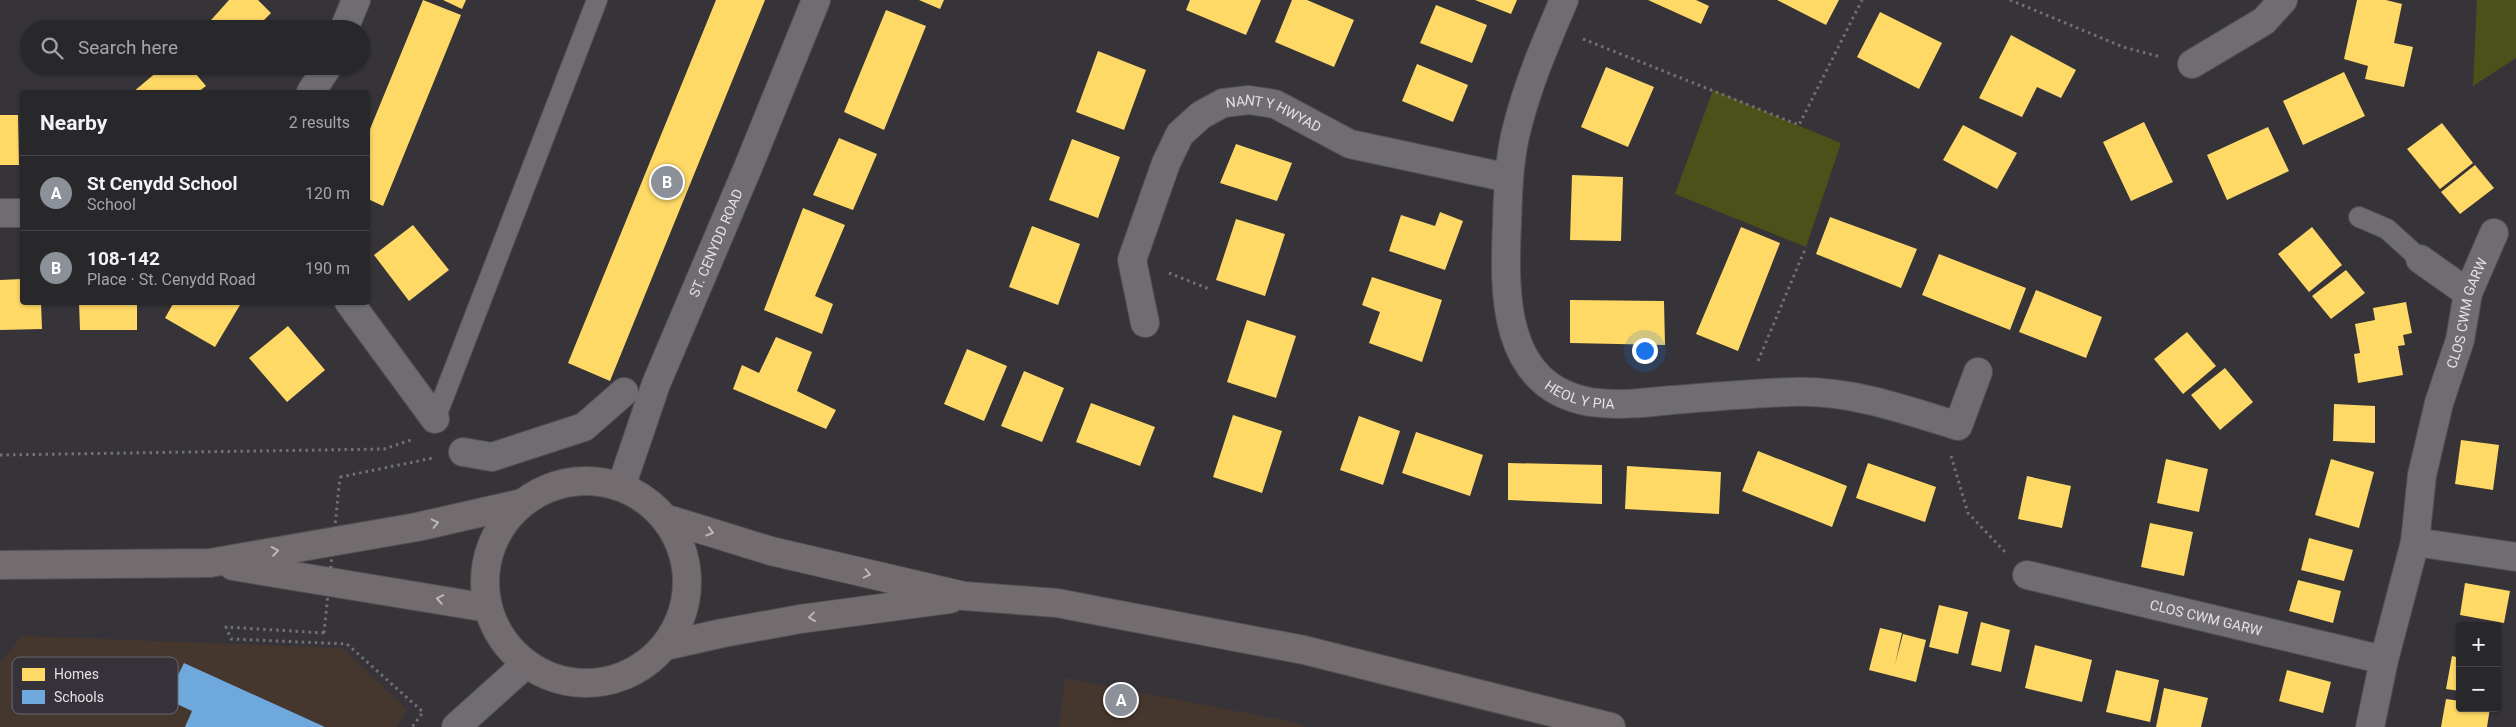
<!DOCTYPE html>
<html lang="en">
<head>
<meta charset="utf-8">
<style>
	:root { --surface:#28272a; --page:#302f32; --text:#f1f3f6; --muted:#a5a5a8; --line:#444447; --accent:#8c9099 }
	body { margin:0; font-family:Roboto,sans-serif; background:var(--page); color:var(--text) }
	.controls { position:absolute; right:15px; bottom:15px; display:grid; overflow:hidden; border-radius:5px; box-shadow:0 1px 4px #0004 }
	.controls button { width:45px; height:45px; display:grid; place-items:center; padding:0; border:0; border-bottom:1px solid var(--line); background:var(--surface); color:var(--text); font:25px sans-serif }
	.you { position:absolute; left:1644px; top:350px; width:18px; height:18px; margin:-12px; border:4px solid #fff; border-radius:50%; background:#1a73e8; box-shadow:0 0 0 8px #1a73e833 }
	.badge { display:grid; place-items:center; width:32px; height:32px; border-radius:50%; background:var(--accent); color:#fff; font-size:16px; font-weight:700 }
	.pin { position:absolute; translate:-50% -50%; border:2px solid #fff; box-shadow:0 1px 5px #0006 }
	.list { margin:0; padding:0; list-style:none }
	h2 { display:flex; justify-content:space-between; align-items:center; height:65px; margin:0; padding:0 20px; font-size:21px }
	h2 small { font-size:16px; font-weight:400; color:var(--muted) }
	.list li { display:grid; grid-template-columns:32px 1fr auto; gap:15px; align-items:center; box-sizing:border-box; height:75px; padding:0 20px; border-top:1px solid var(--line) }
	.list b { display:block; font-size:19px; white-space:nowrap }
	.list p { margin:0; font-size:16px; white-space:nowrap; color:var(--muted) }
	.list em { font-size:16px; font-style:normal; color:var(--muted) }
	.icon { flex:none; width:28px; height:28px; fill:none; stroke:currentColor; stroke-width:2; stroke-linecap:round; stroke-linejoin:round }
	.map { position:relative; flex:none; width:2516px; height:727px; overflow:hidden }
	.search { position:absolute; background:var(--surface); box-shadow:0 1px 4px #0004; left:20px; top:20px; width:350px; height:55px; display:flex; align-items:center; gap:12px; box-sizing:border-box; padding:0 18px; border-radius:28px; color:var(--muted); font-size:19px }
	.panel { position:absolute; background:var(--surface); box-shadow:0 1px 4px #0004; left:20px; top:90px; width:350px; height:215px; border-radius:5px }
	.map>svg:first-child { display:block }
	.education { fill:#46372e }
	.green { fill:#4c5119 }
	.homes { fill:#ffd966 }
	.schools { fill:#6fa8dc }
	.lines { fill:none; stroke-linecap:round; stroke-linejoin:round }
	.lane-casing { stroke:#525053; stroke-width:22 }
	.street-casing { stroke:#525053; stroke-width:30 }
	.secondary-casing { stroke:#525053; stroke-width:30 }
	.primary-casing { stroke:#525053; stroke-width:30 }
	.path { stroke:#727074; stroke-width:3; stroke-dasharray:2.5 4; stroke-linecap:butt }
	.lane { stroke:#6f6d71; stroke-width:20 }
	.street { stroke:#6f6d71; stroke-width:28 }
	.secondary { stroke:#6f6d71; stroke-width:28 }
	.primary { stroke:#726c6f; stroke-width:28 }
	.path-bridge { stroke:#727074; stroke-width:3; stroke-dasharray:2.5 4; stroke-linecap:butt }
	.oneway { stroke:#bcb7bc }
	.labels { text-anchor:middle; dominant-baseline:central; stroke-width:5; stroke-linejoin:round; paint-order:stroke }
	.street-label { font-size:14px; fill:#e4e0e5; stroke:#37323a }
	.key { fill:#37323a; stroke:#6b666d; stroke-width:1 }
	.key-label { font-size:14px; fill:#e4e0e5 }
</style>
</head>
<body>
<div class="map">
<svg width="2516" height="727" viewBox="0 0 2516 727">
	<rect width="100%" height="100%" fill="#363438"/>
	<path class="education" d="M22 636 343 648 407 710 396 727H0V663Z
		M1065 678 1293 722 1306 727H1059Z"/>
	<path class="green" d="M2477 0H2516V58L2473 86Z
		M1713 90 1841 143 1806 247 1675 194Z"/>
	<path class="homes" d="M229 0H258L271 13 261 23 267 29H203Z
		M423 0 461 15 383 206 368 199V134Z
		M443 0H466L462 9Z
		M716 0H765L610 381 568 363Z
		M919 0H944L940 9Z
		M1190 0H1261L1246 35 1186 10Z
		M1292 0H1307L1354 20 1334 67 1275 42Z
		M1475 0H1517L1511 14Z
		M1648 0H1696L1709 6 1701 24Z
		M1777 0H1839L1826 25Z
		M2357 0H2386L2402 4 2394 43 2413 47 2404 87 2365 79 2368 66 2344 59Z
		M1436 5 1487 25 1472 63 1420 43Z
		M886 10 926 26 884 130 844 112Z
		M1880 12 1942 43 1919 89 1857 57Z
		M2011 35 2076 70 2061 98 2037 87 2022 117 1979 98Z
		M1098 51 1146 70 1124 130 1076 112Z
		M1417 64 1468 85 1453 122 1402 101Z
		M164 66H189L206 86 198 92H133Z
		M1606 67 1654 87 1628 147 1581 127Z
		M2344 72 2365 116 2303 145 2283 101Z
		M0 115H18L19 165H0Z
		M2144 122 2173 182 2131 201 2103 142Z
		M2442 123 2473 163 2440 189 2407 149Z
		M1963 125 2017 153 1997 189 1943 160Z
		M2268 127 2289 171 2227 200 2207 155Z
		M839 138 877 154 853 210 813 195Z
		M1072 139 1120 157 1098 218 1049 200Z
		M1236 144 1292 163 1277 201 1220 183Z
		M2475 165 2494 188 2460 214 2441 192Z
		M1572 175 1623 177 1621 241 1570 240Z
		M803 208 845 225 815 296 833 304 822 334 764 310Z
		M1440 212 1463 221 1445 270 1389 251 1401 215 1435 226Z
		M1830 217 1917 249 1901 288 1816 254Z
		M1236 219 1285 234 1265 296 1216 280Z
		M413 225 449 270 409 301 374 255Z
		M1032 226 1080 244 1058 305 1009 287Z
		M1741 227 1780 243 1738 351 1696 334Z
		M2312 227 2342 265 2309 292 2278 254Z
		M1939 254 2026 288 2010 330 1922 295Z
		M2346 270 2365 293 2331 319 2312 296Z
		M1372 277 1442 300 1422 362 1369 343 1380 312 1362 305Z
		M22 279V302H41L42 329 0 330V280Z
		M2036 290 2102 317 2086 358 2019 332Z
		M1570 300 1664 301 1665 345 1570 343Z
		M79 302H137V330H80Z
		M174 302H236L240 305 215 347 165 318Z
		M2406 302 2412 333 2403 335 2405 345 2398 346 2403 375 2358 383 2354 354 2360 353 2355 324 2375 320 2373 308Z
		M1247 320 1296 336 1276 398 1227 382Z
		M288 326 325 370 287 402 249 358Z
		M2187 332 2216 366 2183 394 2154 359Z
		M776 337 812 352 797 391 836 410 826 429 733 389 742 365 759 373Z
		M967 349 1007 366 984 421 944 404Z
		M2225 368 2253 402 2220 430 2191 395Z
		M1024 371 1064 388 1042 442 1001 426Z
		M1091 403 1155 427 1140 466 1076 442Z
		M2334 404 2375 406V443L2333 441Z
		M1233 415 1282 431 1262 493 1213 477Z
		M1359 416 1400 431 1383 485 1340 470Z
		M1416 432 1483 455 1470 496 1402 473Z
		M2461 440 2499 445 2493 490 2455 484Z
		M1758 451 1847 486 1832 527 1742 491Z
		M2166 459 2208 469 2199 512 2157 503Z
		M2331 459 2374 472 2359 528 2315 515Z
		M1508 463 1602 465V504L1508 500Z
		M1868 463 1936 487 1925 522 1856 498Z
		M1627 466 1721 472 1719 514 1625 509Z
		M2027 476 2071 486 2062 528 2018 519Z
		M2150 523 2193 532 2184 576 2141 567Z
		M2309 538 2353 550 2344 581 2301 570Z
		M2298 580 2341 591 2333 623 2289 611Z
		M2465 583 2510 591 2504 623 2460 615Z
		M1939 605 1968 612 1958 654 1929 647Z
		M1981 622 2010 630 2001 672 1971 665Z
		M1880 628 1902 633 1895 664 1903 634 1926 640 1916 682 1869 670Z
		M2035 645 2092 660 2082 702 2025 688Z
		M2452 656 2460 658V691L2446 689Z
		M2116 670 2159 680 2150 722 2106 712Z
		M2287 670 2331 682 2323 713 2279 701Z
		M2164 688 2208 698 2201 727H2156Z
		M2446 699 2460 701V708H2490L2487 727H2441Z"/>
	<path class="schools" d="M184 663 325 727H185L192 711 166 699Z"/>
	<g class="lines">
		<defs>
			<path id="lane" d="M2359 217 2387 229 2420 259
				M435 419 597 0"/>
			<g id="street">
				<path id="s1" d="M1564 0C1547 40 1529 81 1518 124 1509 156 1508 190 1507 223 1504 292 1501 386 1590 402 1617 406 1645 403 1672 400 1712 397 1752 393 1792 392 1850 390 1904 409 1958 426L1978 372"/>
				<path d="M344 29 356 0"/>
				<path d="M2192 64 2264 21 2283 0"/>
				<path d="M311 92 328 66"/>
				<path d="M0 213H22"/>
				<path d="M2420 259 2468 293"/>
				<path d="M349 302 435 419"/>
				<path id="s2" d="M1145 323 1132 260 1166 163 1180 134 1201 115 1223 103 1249 100 1275 104 1350 144 1509 178"/>
				<path d="M463 452 492 457 584 427 624 392"/>
				<path d="M2415 542 2516 557"/>
				<path id="s3" d="M2027 575 2384 660"/>
				<path id="s4" d="M2370 727 2384 660 2415 542 2422 475 2439 403 2460 340 2468 293 2494 233"/>
			</g>
			<g id="secondary">
				<path id="s5" d="M621 487 656 384 749 165 816 0"/>
				<path d="M456 727 526 664"/>
			</g>
			<path id="primary" d="M485 582a101 101 0 1 1 202 0a101 101 0 1 1-202 0Z
				M664 518 771 551 964 596 1057 603 1304 650 1611 727
				M0 565 210 563 417 527 523 503
				M233 566 488 608
				M665 646 723 633 800 619 950 599"/>
		</defs>
		<use href="#lane" class="lane-casing"/>
		<use href="#street" class="street-casing"/>
		<use href="#secondary" class="secondary-casing"/>
		<use href="#primary" class="primary-casing"/>
		<path class="path" d="M2010 0 2123 47 2161 57
			M1583 39 1799 125 1862 0
			M1169 273 1209 289
			M1758 361 1806 247
			M0 455 384 449 411 440
			M1951 456 1968 513 2006 553
			M340 477 433 458
			M324 633 226 627 231 639 347 644 423 712 412 727"/>
		<use href="#lane" class="lane"/>
		<use href="#street" class="street"/>
		<use href="#secondary" class="secondary"/>
		<use href="#primary" class="primary"/>
		<path class="path-bridge" d="M324 633 340 477"/>
	</g>
	<defs><path id="oneway-chevron" d="M-2-3.5L2.5 0L-2 3.5" fill="none" stroke-width="1.6" stroke-linecap="round" stroke-linejoin="round" transform="scale(1.25)"/></defs>
	<g class="oneway">
		<use href="#oneway-chevron" transform="translate(435 523) rotate(-13)"/>
		<use href="#oneway-chevron" transform="translate(710 532) rotate(17)"/>
		<use href="#oneway-chevron" transform="translate(275 551) rotate(-10)"/>
		<use href="#oneway-chevron" transform="translate(867 574) rotate(13)"/>
		<use href="#oneway-chevron" transform="translate(440 599) rotate(-170)"/>
		<use href="#oneway-chevron" transform="translate(812 617) rotate(173)"/>
	</g>
	<g class="labels">
		<g class="street-label">
			<text stroke="none"><textPath href="#s2" startOffset="306">NANT Y HWYAD</textPath></text>
			<text stroke="none"><textPath href="#s5" startOffset="262">ST. CENYDD ROAD</textPath></text>
			<text stroke="none"><textPath href="#s4" startOffset="426">CLOS CWM GARW</textPath></text>
			<text stroke="none"><textPath href="#s1" startOffset="440">HEOL Y PIA</textPath></text>
			<text stroke="none"><textPath href="#s3" startOffset="184">CLOS CWM GARW</textPath></text>
		</g>
	</g>
	<rect x="12" y="657" width="166" height="57" rx="8" class="key"/>
	<rect x="22" y="668" width="23" height="13" fill="#ffd966"/>
	<rect x="22" y="690" width="23" height="14" fill="#6fa8dc"/>
	<g class="key-label">
		<text x="54" y="679">Homes</text>
		<text x="54" y="702">Schools</text>
	</g>
</svg>
<div class="controls">
<button>+</button>
<button>−</button>
</div>
<div class="you"></div>
<div class="pin badge" style="left:1121px;top:700px">A</div>
<div class="pin badge" style="left:667px;top:182px">B</div>
<div class="search"><svg class="icon" aria-label="search" viewBox="0 0 24 24"><circle cx="10" cy="10" r="6"/><path d="M15 15l6 6"/></svg>Search here</div>
<section class="panel">
<h2>Nearby<small>2 results</small></h2>
<ul class="list">
<li><span class="badge">A</span><div><b>St Cenydd School</b><p>School</p></div><em>120 m</em></li>
<li><span class="badge">B</span><div><b>108-142</b><p>Place · St. Cenydd Road</p></div><em>190 m</em></li>
</ul>
</section>
</div>
</body>
</html>
